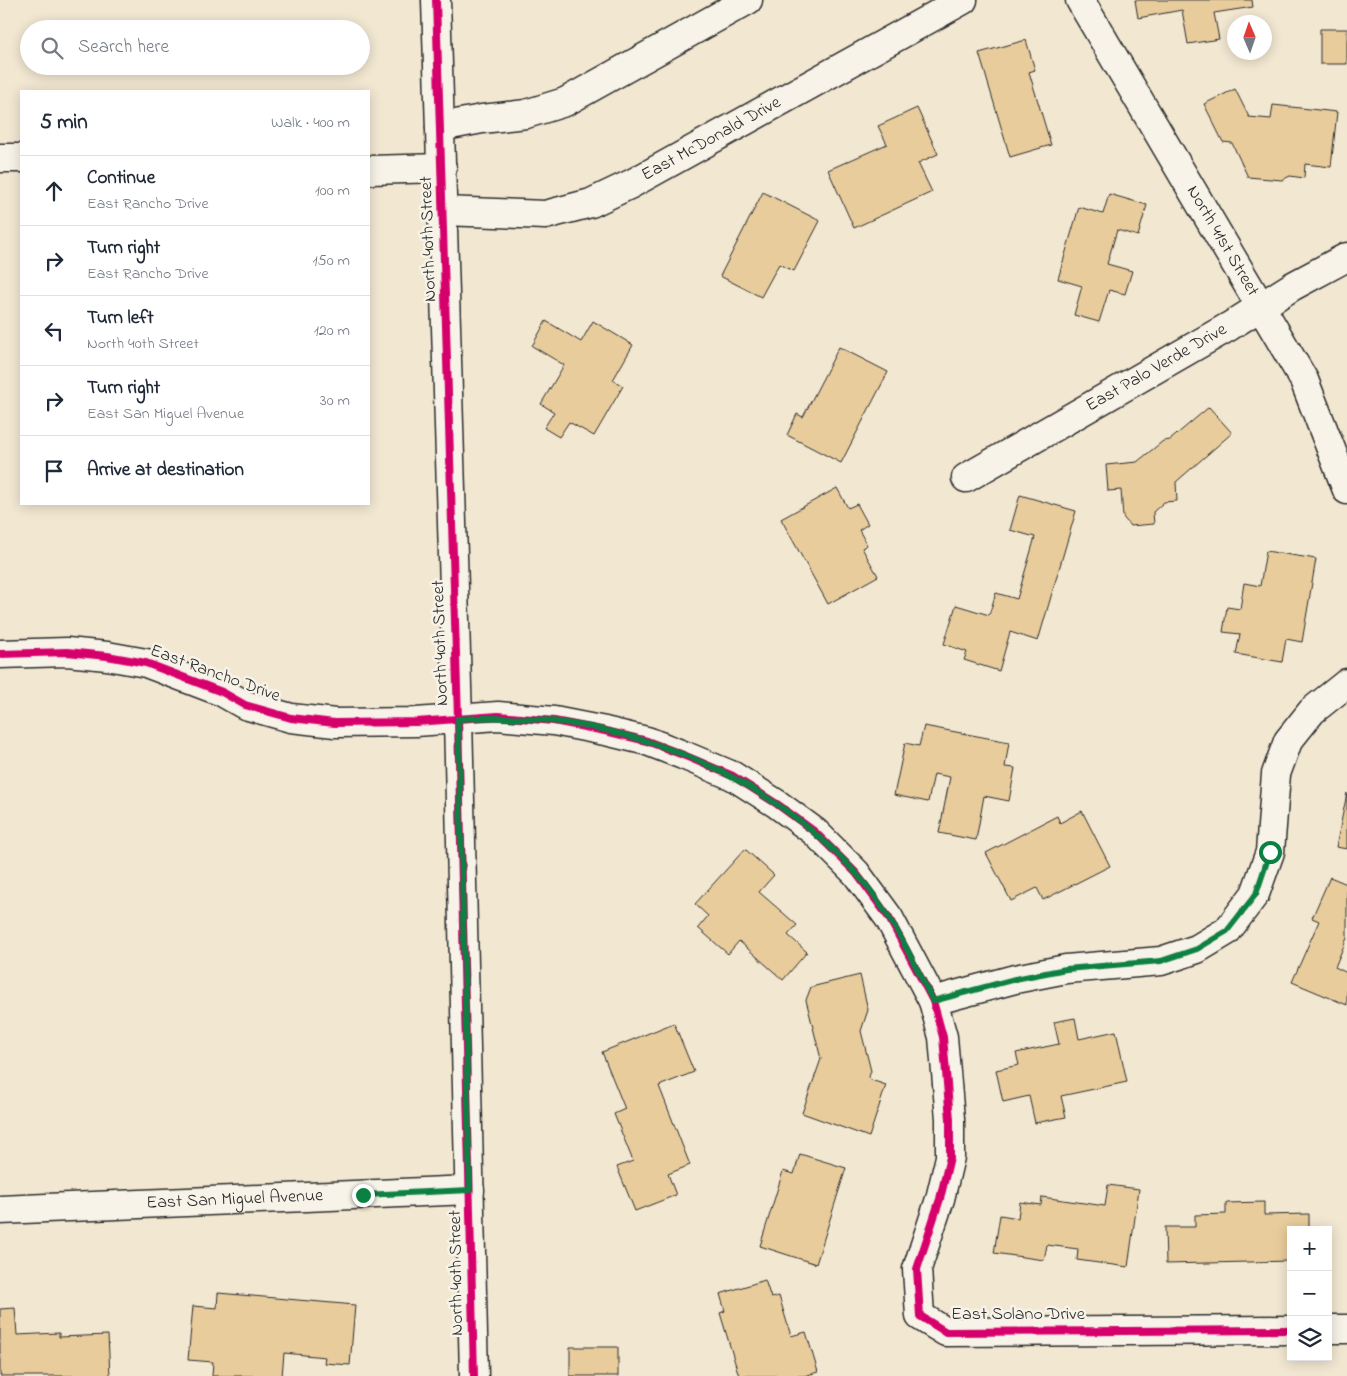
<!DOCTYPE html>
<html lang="en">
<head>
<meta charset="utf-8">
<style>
	:root { --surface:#fff; --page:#f6f6f7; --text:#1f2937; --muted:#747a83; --line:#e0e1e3 }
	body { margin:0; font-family:"Indie Flower",sans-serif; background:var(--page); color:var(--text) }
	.controls { position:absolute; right:15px; bottom:15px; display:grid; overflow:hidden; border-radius:0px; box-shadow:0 2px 12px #0003 }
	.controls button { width:45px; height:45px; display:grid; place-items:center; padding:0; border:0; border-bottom:1px solid var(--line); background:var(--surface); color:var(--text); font:25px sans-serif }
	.compass { position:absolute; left:1227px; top:15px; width:45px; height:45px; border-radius:50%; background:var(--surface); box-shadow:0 2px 12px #0003; rotate:358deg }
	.stop { position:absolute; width:15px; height:15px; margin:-11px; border:4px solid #0b8043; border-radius:50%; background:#fff }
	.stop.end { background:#0b8043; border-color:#fff; box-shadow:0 1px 5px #0008 }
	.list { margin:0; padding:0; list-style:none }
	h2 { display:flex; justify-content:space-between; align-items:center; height:65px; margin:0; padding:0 20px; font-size:21px }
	h2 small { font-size:16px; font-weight:400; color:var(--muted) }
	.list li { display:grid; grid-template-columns:32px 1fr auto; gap:15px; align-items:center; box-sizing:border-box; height:70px; padding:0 20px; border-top:1px solid var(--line) }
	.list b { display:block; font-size:19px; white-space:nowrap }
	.list p { margin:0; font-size:16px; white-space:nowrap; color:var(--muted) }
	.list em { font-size:16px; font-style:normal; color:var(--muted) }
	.icon { flex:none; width:28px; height:28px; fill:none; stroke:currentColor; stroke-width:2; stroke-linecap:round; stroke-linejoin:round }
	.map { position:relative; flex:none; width:1347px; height:1376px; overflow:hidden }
	.search { position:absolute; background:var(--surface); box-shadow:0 2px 12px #0003; left:20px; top:20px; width:350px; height:55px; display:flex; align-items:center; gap:12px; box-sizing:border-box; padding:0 18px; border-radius:28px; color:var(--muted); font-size:19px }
	.panel { position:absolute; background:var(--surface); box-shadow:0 2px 12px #0003; left:20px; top:90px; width:350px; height:415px; border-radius:0px }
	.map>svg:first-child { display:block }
	.building { fill:#e8cc9c; stroke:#2b2b2b }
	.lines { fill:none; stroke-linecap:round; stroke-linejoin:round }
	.street-casing { stroke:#2b2b2b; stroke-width:31 }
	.secondary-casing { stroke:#2b2b2b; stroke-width:31 }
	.street { stroke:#f7f3e8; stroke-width:28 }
	.secondary { stroke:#f7f3e8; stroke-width:28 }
	.cycleway-casing { stroke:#f7f3e8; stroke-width:11 }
	.cycleway { stroke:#d6006c; stroke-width:8 }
	.route { stroke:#0b8043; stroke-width:6 }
	.labels { text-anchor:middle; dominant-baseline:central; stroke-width:5; stroke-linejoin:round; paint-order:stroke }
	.street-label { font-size:18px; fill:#2b2b2b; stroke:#f7f3e8 }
</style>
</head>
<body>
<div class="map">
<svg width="1347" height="1376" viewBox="0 0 1347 1376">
	<rect width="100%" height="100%" fill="#f2e7d1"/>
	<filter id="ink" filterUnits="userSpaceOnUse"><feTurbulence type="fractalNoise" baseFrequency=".02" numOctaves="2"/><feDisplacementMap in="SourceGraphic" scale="10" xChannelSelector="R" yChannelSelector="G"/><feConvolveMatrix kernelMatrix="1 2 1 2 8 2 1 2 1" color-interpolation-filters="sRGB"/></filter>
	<g filter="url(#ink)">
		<path class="building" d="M1135 0H1252L1253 7 1214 13 1219 39 1188 44 1182 10 1138 18Z
			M1320 29H1347V64H1320Z
			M1026 40 1035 70 1029 72 1051 145 1010 157 979 53Z
			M1235 89 1249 117 1271 119 1273 105 1337 112 1331 167 1305 164 1304 178 1290 176 1282 180 1248 177 1232 143 1223 142 1204 104Z
			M917 108 938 154 918 163 932 192 854 228 828 170 887 144 878 126Z
			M763 192 820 221 794 271 779 264 761 297 720 276Z
			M1109 194 1147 205 1138 236 1117 230 1107 264 1132 271 1125 294 1109 290 1099 322 1074 315 1082 286 1058 279 1079 207 1103 214Z
			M546 321 581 342 593 321 633 345 613 380 623 386 594 436 569 422 559 437 544 428 554 412 541 404 564 365 532 346Z
			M839 347 888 372 841 463 787 435 797 414 803 417Z
			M1209 407 1232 433 1176 482 1177 501 1164 502 1153 512 1154 524 1130 526 1123 517 1121 490 1108 491 1106 465 1137 462 1163 441 1170 440Z
			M837 488 848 508 857 504 868 524 859 530 867 545 862 548 878 576 828 604 781 519Z
			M1020 495 1076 511 1038 641 1010 632 999 671 964 660 967 652 944 644 956 605 989 615 996 593 1017 599 1035 537 1010 530Z
			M1266 551 1316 559 1302 642 1286 639 1282 662 1236 654 1240 634 1223 632 1227 607 1240 609 1244 583 1260 586Z
			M924 726 1009 742 1005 767 1015 768 1009 801 984 796 976 840 939 833 950 777 934 774 928 802 894 795 905 743 919 746Z
			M1347 793V849L1336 847Z
			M1082 811 1110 866 1043 900 1037 888 1011 901 986 853 1057 816 1060 823Z
			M745 849 774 875 759 892 797 925 788 935 807 952 783 980 739 941 728 954 698 928 708 916 695 904Z
			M1330 877 1347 884V938L1335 967 1347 973V1005L1292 982 1319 921 1312 918Z
			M860 975 868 1010 861 1031 871 1071 868 1079 886 1085 869 1137 802 1113 821 1059 806 1000 811 987Z
			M1075 1018 1079 1039 1116 1031 1127 1082 1061 1096 1066 1117 1035 1123 1029 1096 1003 1102 996 1070 1019 1065 1016 1053 1059 1044 1054 1022Z
			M674 1023 694 1072 659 1086 690 1165 668 1174 676 1195 635 1211 617 1167 633 1161 614 1114 625 1109 602 1052Z
			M800 1154 846 1168 816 1264 760 1246 783 1171 794 1174Z
			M1108 1185 1139 1189 1128 1267 1077 1260 1078 1249 1047 1245 1044 1260 994 1253 1000 1215 1018 1218 1020 1202 1041 1205 1042 1197 1105 1206Z
			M1264 1202V1215L1309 1214V1230H1291V1261L1166 1264 1165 1227H1195V1215L1226 1214V1203Z
			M765 1280 771 1298 779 1296 791 1336 806 1332 818 1372 804 1376H739L720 1313 725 1311 720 1294Z
			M218 1293 355 1305 350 1365 324 1363 325 1357 284 1353 282 1376H212L213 1362 188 1360 193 1306 217 1308Z
			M15 1308 17 1335 59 1333V1337L108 1335 110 1376H0V1309Z
			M570 1347H618V1376H570Z"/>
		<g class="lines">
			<defs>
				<g id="street">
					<path id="s1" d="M1080 0 1304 380 1347 490"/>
					<path d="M440 127 482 119 526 114 565 102 748 0"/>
					<path d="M0 158H21"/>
					<path d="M369 170 442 168"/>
					<path id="s2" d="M443 211 545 215 591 203 631 184 963 0"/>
					<path id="s3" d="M966 478 1230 326 1293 286 1347 257"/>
					<path d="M0 654 67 652 107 656 146 663 222 692 245 705 291 718 335 723 416 722 498 716 554 721 605 731 647 741 683 755 733 776 777 804 815 832 856 873 889 918 933 1001 943 1037 950 1119V1157L940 1199 917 1269 920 1316 946 1332 1291 1330"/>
					<path d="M933 1001 1015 979 1066 969 1161 961 1197 949 1227 931 1255 894 1270 852 1276 774 1288 741 1312 711 1347 683"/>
					<path id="s4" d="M0 1210 470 1190"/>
					<path d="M1328 1329H1347"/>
				</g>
				<path id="secondary" d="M436 0 458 719 474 1376"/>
			</defs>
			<use href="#street" class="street-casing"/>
			<use href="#secondary" class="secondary-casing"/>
			<use href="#street" class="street"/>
			<use href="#secondary" class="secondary"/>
			<defs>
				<path id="cycleway" d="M436 0 458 719 474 1376
					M0 654 67 652 107 656 146 663 222 692 245 705 291 718 335 723 416 722 498 716 554 721 605 731 647 741 683 755 733 776 777 804 815 832 856 873 889 918 933 1001 943 1037 950 1119V1157L940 1199 917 1269 920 1316 946 1332 1291 1330"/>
			</defs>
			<use href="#cycleway" class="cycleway-casing"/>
			<use href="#cycleway" class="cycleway"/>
		</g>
	</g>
	<g class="lines" filter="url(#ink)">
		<path class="route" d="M363 1195 470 1190 458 719C605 709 755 763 855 872 889 909 911 956 933 1001L1015 979 1066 969 1161 961 1197 949 1227 931 1256 894 1270 852"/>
	</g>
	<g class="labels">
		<g class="street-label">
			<text stroke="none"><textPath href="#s2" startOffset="286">East McDonald Drive</textPath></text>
			<text transform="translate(429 239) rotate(-92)">North 40th Street</text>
			<text stroke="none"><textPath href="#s1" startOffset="280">North 41st Street</textPath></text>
			<text stroke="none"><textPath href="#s3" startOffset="220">East Palo Verde Drive</textPath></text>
			<text transform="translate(441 643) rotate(-92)">North 40th Street</text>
			<text transform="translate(215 674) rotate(20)">East Rancho Drive</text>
			<text stroke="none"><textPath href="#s4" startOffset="235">East San Miguel Avenue</textPath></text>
			<text transform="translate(457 1273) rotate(-91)">North 40th Street</text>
			<text x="1018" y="1315">East Solano Drive</text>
		</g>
	</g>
</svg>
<div class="controls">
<button>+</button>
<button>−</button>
<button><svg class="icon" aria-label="layers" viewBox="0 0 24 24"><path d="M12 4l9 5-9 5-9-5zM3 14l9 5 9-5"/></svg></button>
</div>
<svg class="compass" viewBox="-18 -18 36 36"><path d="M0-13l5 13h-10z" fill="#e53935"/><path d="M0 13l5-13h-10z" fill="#747a83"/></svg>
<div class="stop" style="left:1270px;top:852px"></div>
<div class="stop end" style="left:363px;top:1195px"></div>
<div class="search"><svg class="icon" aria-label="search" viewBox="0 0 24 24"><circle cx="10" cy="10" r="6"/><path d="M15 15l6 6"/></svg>Search here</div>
<section class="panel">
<h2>5 min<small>Walk · 400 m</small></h2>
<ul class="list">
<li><svg class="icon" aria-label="ahead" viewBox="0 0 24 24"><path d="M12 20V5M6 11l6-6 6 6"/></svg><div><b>Continue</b><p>East Rancho Drive</p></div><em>100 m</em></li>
<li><svg class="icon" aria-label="right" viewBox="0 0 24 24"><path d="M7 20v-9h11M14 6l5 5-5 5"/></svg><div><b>Turn right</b><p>East Rancho Drive</p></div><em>150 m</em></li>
<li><svg class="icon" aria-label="left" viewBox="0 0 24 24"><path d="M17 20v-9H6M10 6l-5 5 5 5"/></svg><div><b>Turn left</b><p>North 40th Street</p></div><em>120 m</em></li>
<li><svg class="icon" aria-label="right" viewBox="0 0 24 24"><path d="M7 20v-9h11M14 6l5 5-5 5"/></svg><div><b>Turn right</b><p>East San Miguel Avenue</p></div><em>30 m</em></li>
<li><svg class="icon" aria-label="arrive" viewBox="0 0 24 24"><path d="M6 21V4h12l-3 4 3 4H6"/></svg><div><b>Arrive at destination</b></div></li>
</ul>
</section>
</div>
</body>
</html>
